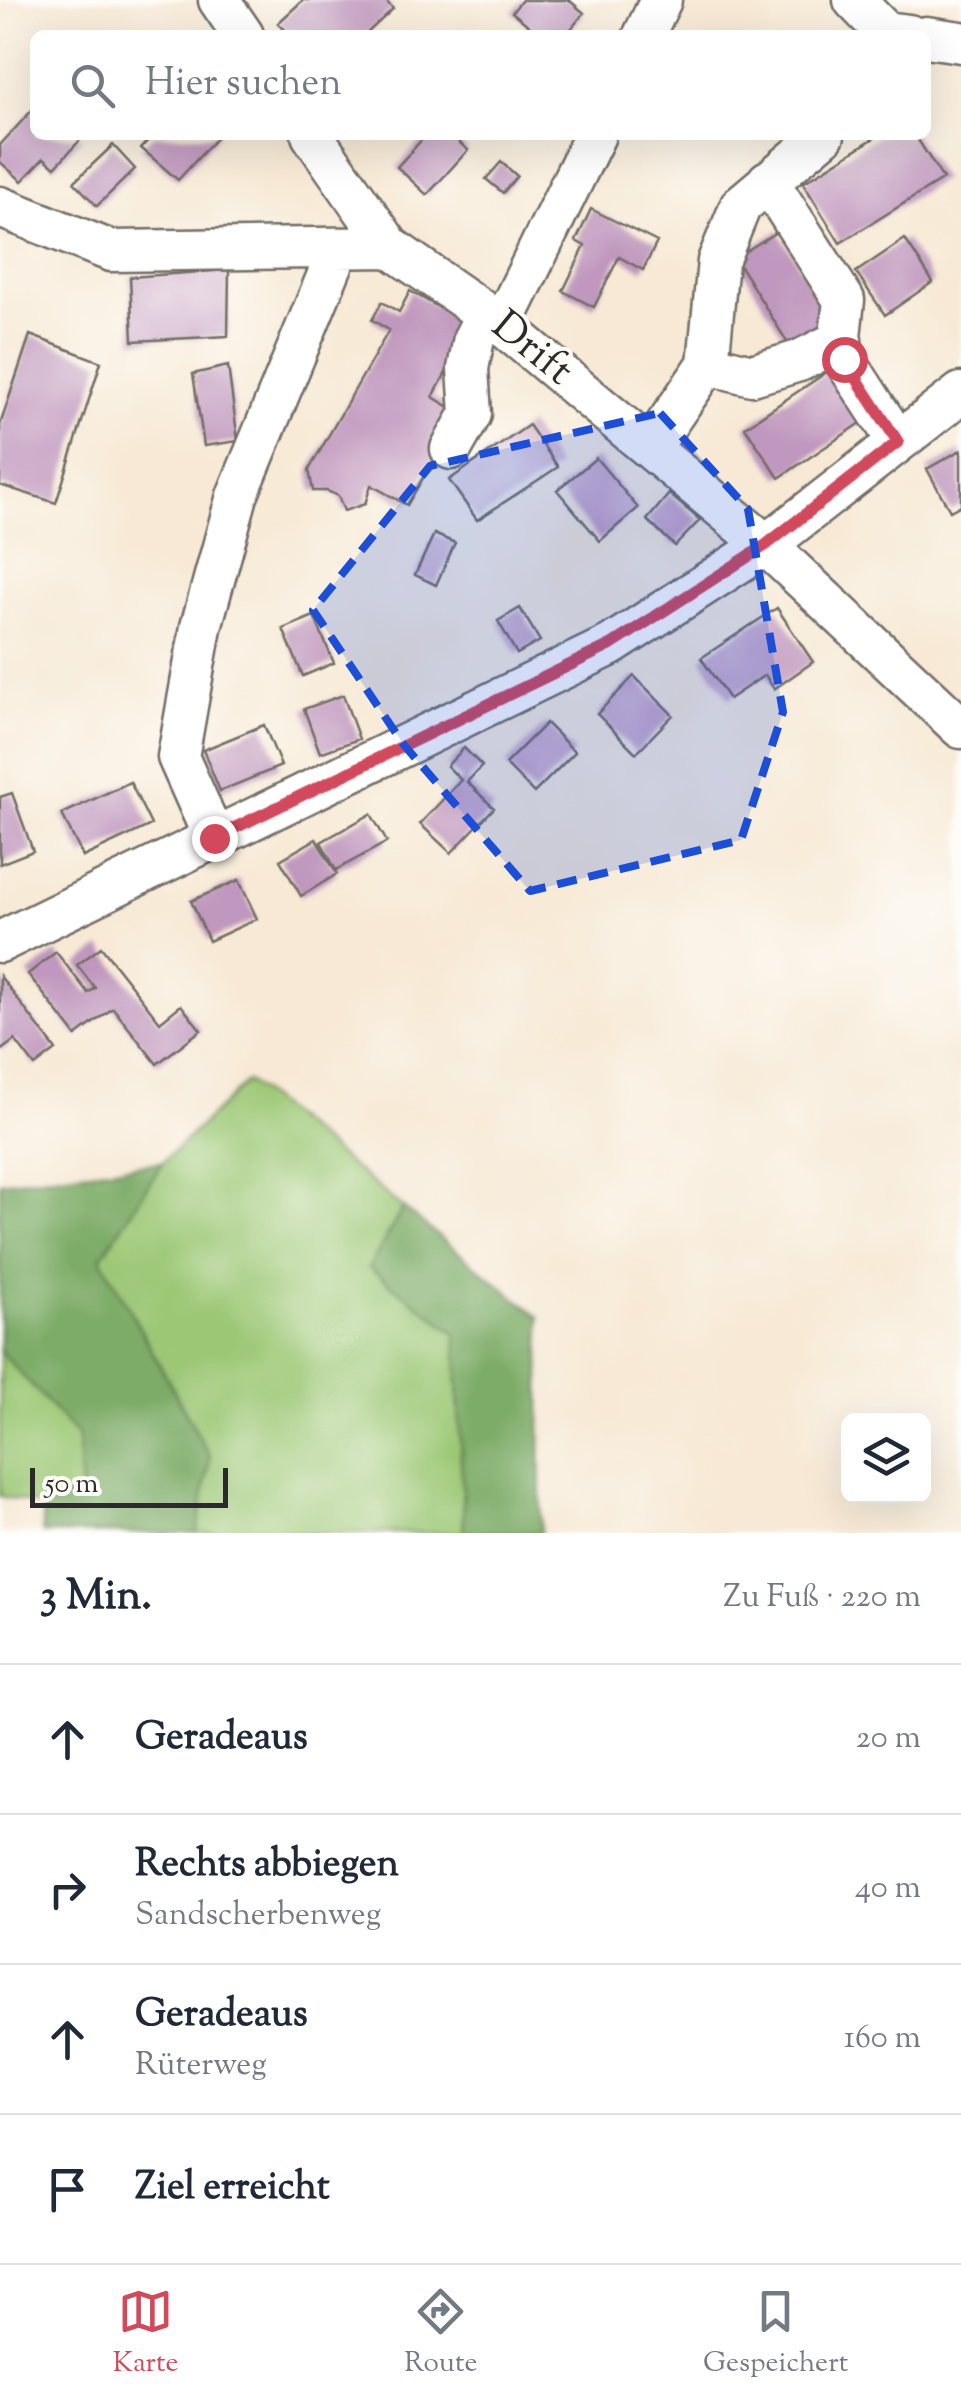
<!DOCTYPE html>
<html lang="de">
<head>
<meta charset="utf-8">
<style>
	:root { --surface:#fff; --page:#f2f2f3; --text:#1f2937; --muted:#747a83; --line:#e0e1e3; --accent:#d1495b }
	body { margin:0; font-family:"Sorts Mill Goudy",serif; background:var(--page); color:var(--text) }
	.controls { position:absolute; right:30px; bottom:30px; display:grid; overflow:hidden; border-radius:15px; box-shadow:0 10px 40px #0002 }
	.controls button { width:90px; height:90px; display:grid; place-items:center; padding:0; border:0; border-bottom:2px solid var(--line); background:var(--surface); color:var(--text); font:50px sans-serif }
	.scale { position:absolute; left:30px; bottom:25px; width:198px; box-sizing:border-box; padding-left:10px; border:5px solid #2b2b2b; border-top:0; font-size:28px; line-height:35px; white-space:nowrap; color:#2b2b2b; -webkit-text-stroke:8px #fdfcf7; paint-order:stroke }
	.stop { position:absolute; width:30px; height:30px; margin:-22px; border:8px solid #d1495b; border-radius:50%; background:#fff }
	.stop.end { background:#d1495b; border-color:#fff; box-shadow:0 2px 10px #0008 }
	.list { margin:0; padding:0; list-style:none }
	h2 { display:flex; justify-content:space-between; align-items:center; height:130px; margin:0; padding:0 40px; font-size:42px }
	h2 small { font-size:32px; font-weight:400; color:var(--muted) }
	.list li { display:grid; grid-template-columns:65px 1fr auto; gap:30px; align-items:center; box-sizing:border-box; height:150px; padding:0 40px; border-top:2px solid var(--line) }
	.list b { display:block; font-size:38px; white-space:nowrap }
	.list p { margin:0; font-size:32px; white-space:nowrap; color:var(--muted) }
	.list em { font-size:32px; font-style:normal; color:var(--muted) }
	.icon { flex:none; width:55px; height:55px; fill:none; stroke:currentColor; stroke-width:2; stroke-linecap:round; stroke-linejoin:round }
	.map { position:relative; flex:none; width:961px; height:1533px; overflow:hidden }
	.search { position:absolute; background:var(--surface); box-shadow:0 10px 40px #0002; left:30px; right:30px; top:30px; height:110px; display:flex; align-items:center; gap:25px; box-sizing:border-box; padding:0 35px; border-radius:15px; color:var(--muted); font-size:38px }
	.sheet { height:730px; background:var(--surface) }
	nav { display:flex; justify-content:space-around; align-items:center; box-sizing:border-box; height:140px; border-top:2px solid var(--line); background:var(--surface); font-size:28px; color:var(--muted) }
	nav a { display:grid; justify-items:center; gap:5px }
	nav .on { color:var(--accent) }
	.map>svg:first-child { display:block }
	.green { fill:#9cc876; stroke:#647a50; stroke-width:2.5 }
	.forest { fill:#7dac67; stroke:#546c49; stroke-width:2.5 }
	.building { fill:#c097be }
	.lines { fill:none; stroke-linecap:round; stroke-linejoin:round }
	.minor-casing { stroke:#726e66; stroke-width:45 }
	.minor { stroke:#fff; stroke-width:40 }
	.route { stroke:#d1495b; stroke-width:12 }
	.marked { fill:#1d4ed8; fill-opacity:0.2; stroke:#1d4ed8; stroke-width:8; stroke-dasharray:20 12; stroke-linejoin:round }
	.labels { text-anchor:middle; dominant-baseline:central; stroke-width:8; stroke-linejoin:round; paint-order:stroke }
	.street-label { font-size:42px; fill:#2b2b2b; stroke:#fdfcf7 }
</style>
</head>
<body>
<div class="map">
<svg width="961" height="1533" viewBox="0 0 961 1533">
	<rect width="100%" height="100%" fill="#fdfcf7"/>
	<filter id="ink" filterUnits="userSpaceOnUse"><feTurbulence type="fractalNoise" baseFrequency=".01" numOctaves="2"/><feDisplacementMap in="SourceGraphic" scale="20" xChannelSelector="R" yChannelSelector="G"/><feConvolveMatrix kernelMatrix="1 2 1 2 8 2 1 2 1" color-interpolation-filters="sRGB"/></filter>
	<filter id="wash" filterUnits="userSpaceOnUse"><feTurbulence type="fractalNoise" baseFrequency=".0048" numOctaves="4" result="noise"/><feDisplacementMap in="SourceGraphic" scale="40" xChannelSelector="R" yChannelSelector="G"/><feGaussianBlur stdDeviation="2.25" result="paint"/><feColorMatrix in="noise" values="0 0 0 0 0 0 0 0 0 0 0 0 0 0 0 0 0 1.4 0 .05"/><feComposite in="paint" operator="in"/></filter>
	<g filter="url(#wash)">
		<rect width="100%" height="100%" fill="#f7e9d5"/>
		<path class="green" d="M247 1081 403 1208 369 1268 456 1332 464 1533H197L210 1457 101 1258 163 1162Z
			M0 1351 78 1436 81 1492 44 1506 0 1496Z"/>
		<path class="forest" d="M163 1162 101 1258 210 1457 197 1533H42L44 1506 81 1492 78 1436 0 1351V1182Z
			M403 1208 540 1317 541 1533H464L456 1333 369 1268Z"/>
		<g id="blocks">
			<path class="building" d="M303 0H385L393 9 365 35H290L278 23Z
				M522 0H569L584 13 566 35H540L512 12Z
				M35 107V135L83 137 55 167 44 158 22 181 0 162V145Z
				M153 135H219L178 180 141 148Z
				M426 135H451L468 150 427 195 397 167Z
				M879 135H915L943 179 840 243 803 183Z
				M113 145 135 169 97 206 74 182Z
				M501 162 517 176 503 193 486 179Z
				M591 209 657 242 643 270 619 257 594 307 563 291 585 246 576 241Z
				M778 231 832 319 789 345 735 258Z
				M905 239 933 282 885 315 856 272Z
				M229 270 228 336 133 341 130 277Z
				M410 291 471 326 433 397 461 414 407 505 371 485 365 504 344 511 338 496 327 491H313L309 470 389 330 372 320 382 302 399 312Z
				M30 335 101 362 56 503 0 485V425Z
				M228 366 238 441 204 446 193 374Z
				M830 370 864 421 779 478 745 427Z
				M529 425 558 467 477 520 449 480Z
				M961 450V505L950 511 927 469Z
				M596 458 638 508 600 541 557 490Z
				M669 494 700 520 675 546 647 520Z
				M434 534 455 543 436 585 415 575Z
				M520 608 540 641 517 654 498 621Z
				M777 608 813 662 774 689 765 675 729 699 701 658Z
				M314 616 334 663 303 676 283 629Z
				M634 676 673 715 636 753 597 714Z
				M343 695 359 739 320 753 304 709Z
				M546 723 575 752 534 793 505 764Z
				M264 725 281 766 220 791 203 750Z
				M464 748 482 766 467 782 494 808 451 853 420 824 461 780 447 766Z
				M130 782 151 825 83 857 62 814Z
				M12 793 33 851 0 864V797Z
				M371 814 387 842 336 870 321 842Z
				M316 839 337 874 301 896 280 860Z
				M239 880 257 919 209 941 191 901Z
				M101 947 160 1022 181 1005 201 1030 157 1064 113 1008 76 1036 28 974 56 952 88 993 95 988 77 965Z
				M0 976 56 1050 35 1066 15 1040 0 1051Z"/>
		</g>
	</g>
	<g filter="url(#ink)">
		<use href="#blocks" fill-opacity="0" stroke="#726e66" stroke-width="2.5"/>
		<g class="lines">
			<defs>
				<path id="minor" d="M219 0 243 35
					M854 0 885 32 909 35
					M644 35 661 0
					M926 37 961 42
					M312 135 390 247
					M768 181 844 300 840 336 844 359 898 442
					M0 207 111 251 390 247 502 325 766 545 961 728
					M502 325 595 135
					M708 364 752 375 799 361 841 340
					M650 448 708 364 718 261 741 205 824 135
					M451 449 471 414 468 369 474 338 486 314
					M214 838 178 757 201 627 237 496 339 248
					M0 942 611 645 766 545 961 393"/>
			</defs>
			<use href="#minor" class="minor-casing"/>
			<use href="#minor" class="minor"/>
		</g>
	</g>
	<g class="lines" filter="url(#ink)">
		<path class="route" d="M214 838 611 645 766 545 898 442 844 359"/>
	</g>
	<path class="marked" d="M660 413 748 509 783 712 741 840 530 891 404 745 313 610 430 466Z"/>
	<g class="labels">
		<g class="street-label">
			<text transform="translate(531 350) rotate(39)">Drift</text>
		</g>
	</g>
</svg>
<div class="controls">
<button><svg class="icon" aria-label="layers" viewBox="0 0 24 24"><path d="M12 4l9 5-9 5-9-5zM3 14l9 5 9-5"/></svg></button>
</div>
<div class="scale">50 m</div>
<div class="stop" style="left:844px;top:359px"></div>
<div class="stop end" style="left:214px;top:838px"></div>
<div class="search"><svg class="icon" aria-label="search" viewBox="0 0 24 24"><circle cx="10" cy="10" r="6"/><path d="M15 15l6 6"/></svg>Hier suchen</div>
</div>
<section class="sheet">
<h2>3 Min.<small>Zu Fuß · 220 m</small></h2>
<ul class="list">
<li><svg class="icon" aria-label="ahead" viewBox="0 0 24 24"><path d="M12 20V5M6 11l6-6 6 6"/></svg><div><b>Geradeaus</b></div><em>20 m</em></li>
<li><svg class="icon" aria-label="right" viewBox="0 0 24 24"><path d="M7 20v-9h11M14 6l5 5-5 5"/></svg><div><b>Rechts abbiegen</b><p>Sandscherbenweg</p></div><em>40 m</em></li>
<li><svg class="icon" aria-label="ahead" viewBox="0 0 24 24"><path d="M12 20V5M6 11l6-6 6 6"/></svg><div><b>Geradeaus</b><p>Rüterweg</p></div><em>160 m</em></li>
<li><svg class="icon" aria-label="arrive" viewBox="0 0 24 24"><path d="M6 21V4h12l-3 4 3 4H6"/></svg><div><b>Ziel erreicht</b></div></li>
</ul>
</section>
<nav>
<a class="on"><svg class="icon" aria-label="map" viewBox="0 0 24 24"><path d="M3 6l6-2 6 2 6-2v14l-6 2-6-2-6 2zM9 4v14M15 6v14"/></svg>Karte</a>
<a><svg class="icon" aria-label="directions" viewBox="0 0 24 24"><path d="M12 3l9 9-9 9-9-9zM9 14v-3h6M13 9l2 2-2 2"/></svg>Route</a>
<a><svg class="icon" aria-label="saved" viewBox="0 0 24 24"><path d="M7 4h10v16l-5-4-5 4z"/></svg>Gespeichert</a>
</nav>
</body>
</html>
